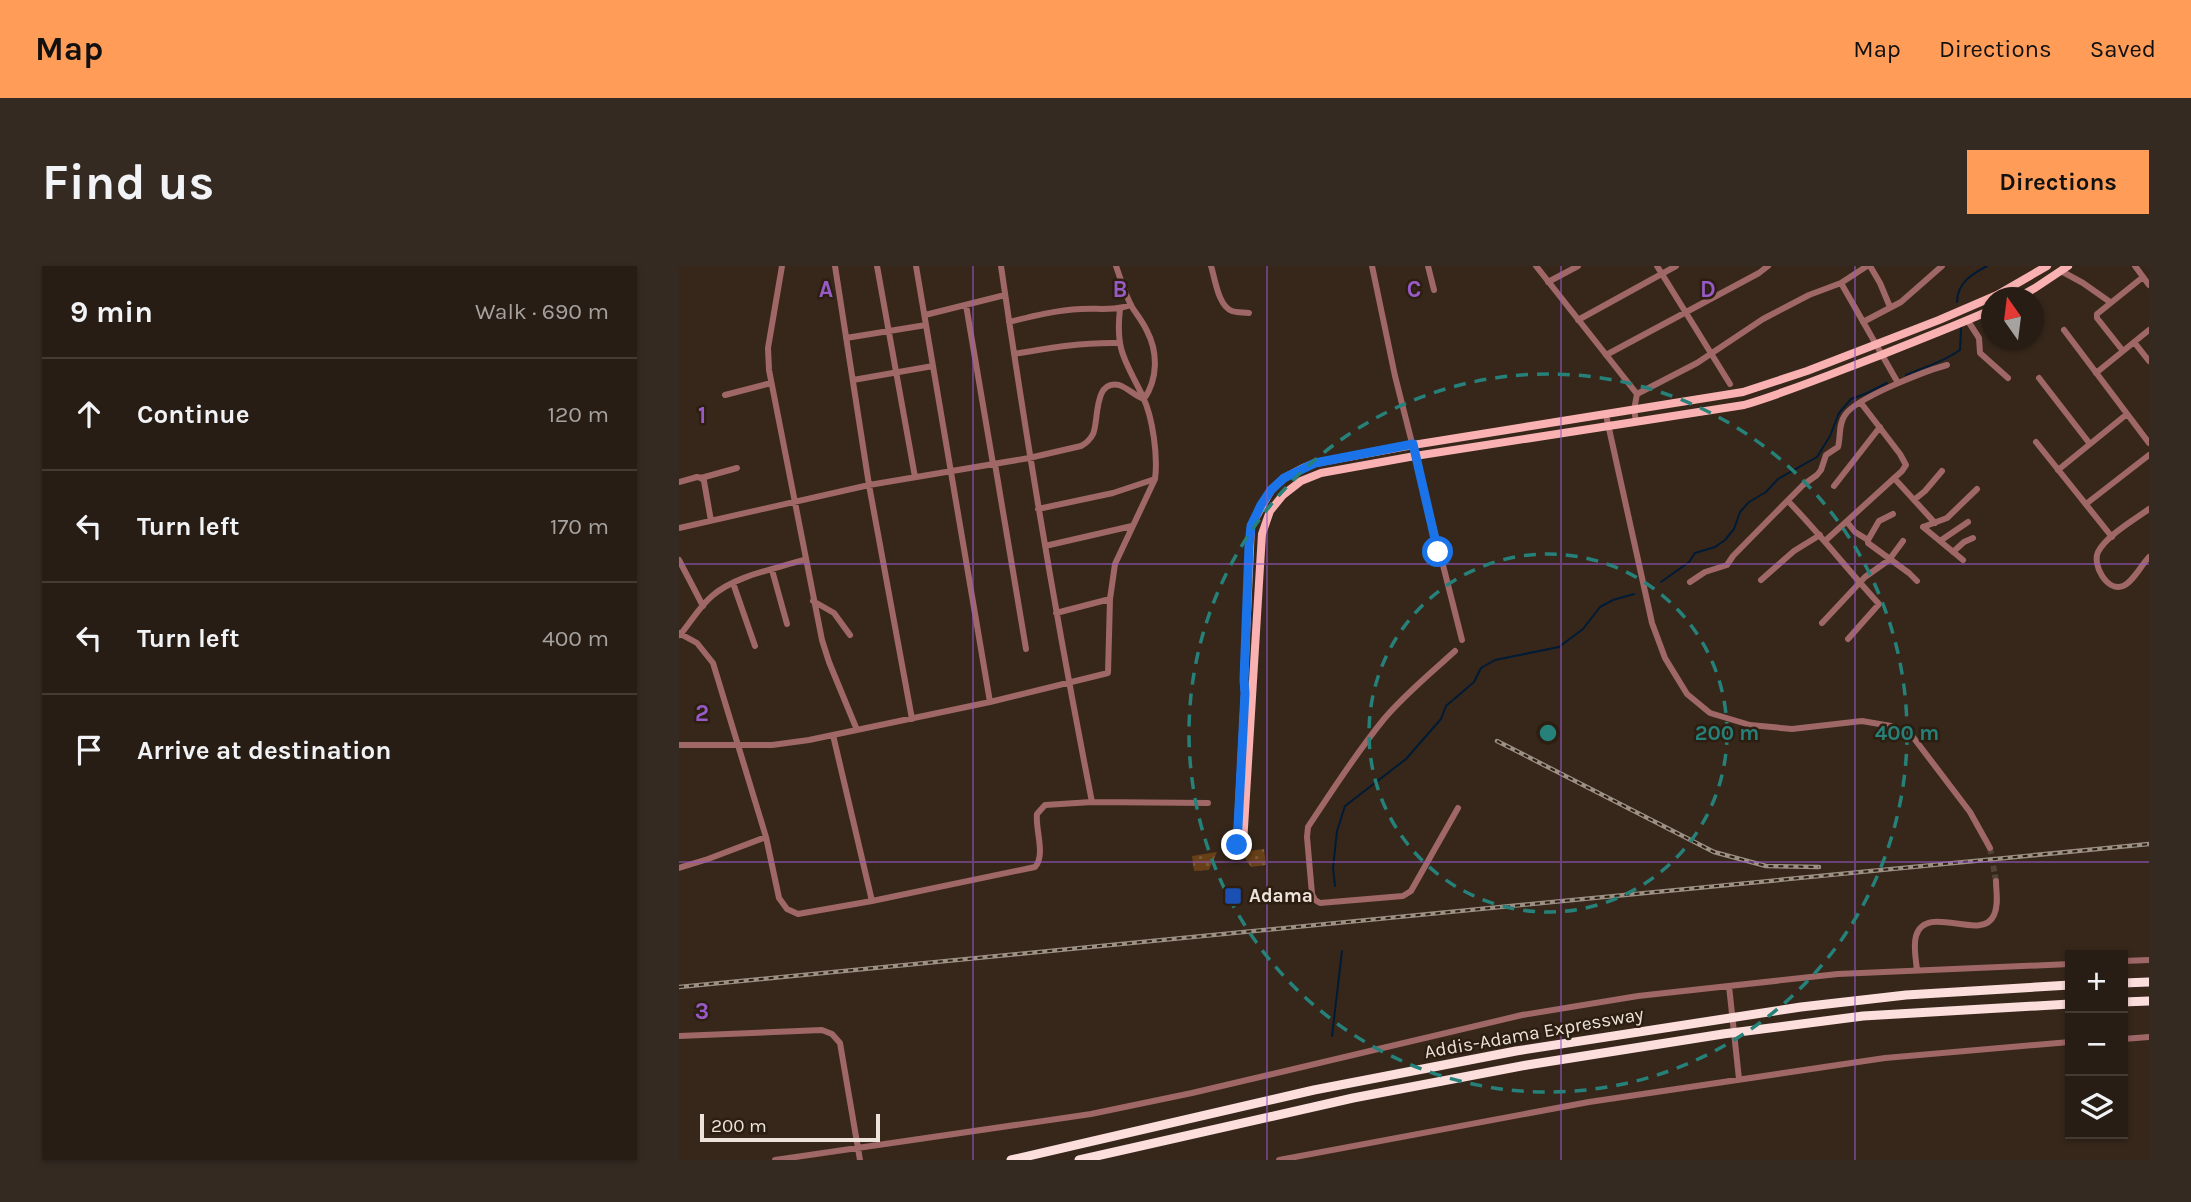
<!DOCTYPE html>
<html lang="en">
<head>
<meta charset="utf-8">
<style>
	:root { --surface:#281d14; --page:#342a22; --text:#f1f3f6; --muted:#a5a2a0; --line:#443b34; --accent:#fe9c58 }
	body { margin:0; font-family:Karla,sans-serif; background:var(--page); color:var(--text) }
	.controls { position:absolute; right:21px; bottom:21px; display:grid; overflow:hidden; border-radius:0px; box-shadow:0 2px 5px #0004 }
	.controls button { width:63px; height:63px; display:grid; place-items:center; padding:0; border:0; border-bottom:2px solid var(--line); background:var(--surface); color:var(--text); font:35px sans-serif }
	.compass { position:absolute; left:1302px; top:21px; width:63px; height:63px; border-radius:50%; background:var(--surface); box-shadow:0 2px 5px #0004; rotate:346deg }
	.scale { position:absolute; left:21px; bottom:18px; width:180px; box-sizing:border-box; padding-left:7px; border:4px solid #ede3da; border-top:0; font-size:19px; line-height:24px; white-space:nowrap; color:#ede3da; -webkit-text-stroke:5px #2c1e11; paint-order:stroke }
	.stop { position:absolute; width:21px; height:21px; margin:-16px; border:5px solid #1a73e8; border-radius:50%; background:#fff }
	.stop.end { background:#1a73e8; border-color:#fff; box-shadow:0 2px 7px #0008 }
	.list { margin:0; padding:0; list-style:none }
	h2 { display:flex; justify-content:space-between; align-items:center; height:91px; margin:0; padding:0 28px; font-size:30px }
	h2 small { font-size:23px; font-weight:400; color:var(--muted) }
	.list li { display:grid; grid-template-columns:46px 1fr auto; gap:21px; align-items:center; box-sizing:border-box; height:112px; padding:0 28px; border-top:2px solid var(--line) }
	.list b { display:block; font-size:26px; white-space:nowrap }
	.list em { font-size:23px; font-style:normal; color:var(--muted) }
	.icon { flex:none; width:38px; height:38px; fill:none; stroke:currentColor; stroke-width:2; stroke-linecap:round; stroke-linejoin:round }
	.map { position:relative; flex:none; width:1470px; height:894px; overflow:hidden; border-radius:0px }
	header { display:flex; align-items:center; gap:42px; box-sizing:border-box; height:98px; padding:0 35px; background:var(--accent); color:#111 }
	header strong { font-size:33px }
	nav { display:flex; gap:38px; margin-inline-start:auto; font-size:24px }
	.intro { display:flex; align-items:center; justify-content:space-between; box-sizing:border-box; height:168px; padding:0 42px }
	h1 { margin:0; font-size:49px }
	.button { padding:18px 32px; border-radius:0px; background:var(--accent); color:#111; font-size:24px; font-weight:700 }
	main { display:flex; gap:42px; padding:0 42px }
	aside { flex:1; background:var(--surface); border-radius:0px; box-shadow:0 2px 5px #0004 }
	.map>svg:first-child { display:block }
	.grass { fill:url(#grass-dots) }
	.lines { fill:none; stroke-linecap:round; stroke-linejoin:round }
	.stream { stroke:#001b36; stroke-width:2 }
	.minor-tunnel { stroke:#514337; stroke-width:6; stroke-dasharray:6 3; stroke-linecap:butt }
	.minor { stroke:#a06767; stroke-width:6 }
	.major { stroke:#f9b2b1; stroke-width:8 }
	.highway { stroke:#fcdedd; stroke-width:9 }
	.rail-casing { stroke:#9c9085; stroke-width:4.5 }
	.rail { stroke:#2c1e11; stroke-width:2; stroke-dasharray:5; stroke-linecap:butt }
	.route { stroke:#1a73e8; stroke-width:9 }
	.grid { fill:none; stroke:#985ac6; stroke-width:2; stroke-opacity:0.55 }
	.ring { fill:none; stroke:#258179; stroke-width:3.5; stroke-dasharray:12 9 }
	.transit-dot { fill:#1a4fb4; stroke:#2c1e11; stroke-width:2.5 }
	.labels { text-anchor:middle; dominant-baseline:central; stroke-width:5; stroke-linejoin:round; paint-order:stroke }
	.poi-label { font-size:19px; font-weight:bold; fill:#ede3da; stroke:#2c1e11; text-anchor:start }
	.street-label { font-size:19px; fill:#ede3da; stroke:#2c1e11 }
	.grid-label { font-size:23px; text-anchor:middle; font-weight:bold; fill:#985ac6; stroke:#2c1e11; stroke-width:5; stroke-linejoin:round; paint-order:stroke }
	.centre { fill:#258179; stroke:#2c1e11; stroke-width:3.5 }
	.ring-label { font-size:21px; text-anchor:middle; font-weight:bold; fill:#258179; stroke:#2c1e11; stroke-width:5; stroke-linejoin:round; paint-order:stroke }
</style>
</head>
<body>
<header>
<strong>Map</strong>
<nav><a>Map</a><a>Directions</a><a>Saved</a></nav>
</header>
<div class="intro"><h1>Find us</h1><a class="button">Directions</a></div>
<main>
<aside>
<h2>9 min<small>Walk · 690 m</small></h2>
<ul class="list">
<li><svg class="icon" aria-label="ahead" viewBox="0 0 24 24"><path d="M12 20V5M6 11l6-6 6 6"/></svg><div><b>Continue</b></div><em>120 m</em></li>
<li><svg class="icon" aria-label="left" viewBox="0 0 24 24"><path d="M17 20v-9H6M10 6l-5 5 5 5"/></svg><div><b>Turn left</b></div><em>170 m</em></li>
<li><svg class="icon" aria-label="left" viewBox="0 0 24 24"><path d="M17 20v-9H6M10 6l-5 5 5 5"/></svg><div><b>Turn left</b></div><em>400 m</em></li>
<li><svg class="icon" aria-label="arrive" viewBox="0 0 24 24"><path d="M6 21V4h12l-3 4 3 4H6"/></svg><div><b>Arrive at destination</b></div></li>
</ul>
</aside>
<div class="map">
<svg width="1470" height="894" viewBox="0 0 1470 894">
	<defs>
		<pattern id="grass-dots" width="8" height="8" patternUnits="userSpaceOnUse" patternTransform="scale(1.75)"><rect width="8" height="8" fill="#684018"/><path d="M2 2h.1M6 6h.1" fill="none" stroke="#7e5b39" stroke-width="1.8" stroke-linecap="round"/></pattern>
	</defs>
	<rect width="100%" height="100%" fill="#36271a"/>
	<path class="grass" d="M585 583 587 599 572 601 562 586Z
		M538 586 530 604 515 605 513 590Z"/>
	<g class="lines">
		<path class="stream" d="M1278 36C1278 17 1293 8 1308 0
			M1227 109C1245 101 1265 96 1281 84L1282 62
			M982 316 1010 296 1016 287 1036 281 1046 274 1055 263 1061 246 1070 236 1087 226 1099 213 1138 191 1151 170 1160 147 1172 133 1186 128 1208 117
			M656 620 654 602 658 565 666 540 727 493 762 453 767 440 795 416 802 402 816 394 880 381 904 363 921 341 934 334 955 328
			M653 770 663 685"/>
		<path class="minor-tunnel" d="M1311 582 1317 615"/>
		<path class="minor" d="M103 0 89 82 90 104 143 374 150 396 178 464
			M156 0 190 219 233 453
			M198 0 236 211
			M237 0 311 436
			M322 0C348 179 378 358 413 536
			M532 0C536 12 539 40 553 45 558 47 565 46 570 47
			M693 0 716 110 783 374
			M749 0 755 24
			M857 0 958 128 955 144 957 155
			M978 0 1051 118
			M1191 0 1201 17 1211 41
			M1456 0 1470 19
			M1382 5 1404 17 1431 36
			M869 16 899 0
			M1162 17 1219 117
			M287 39 314 198
			M246 49 326 29
			M899 54 997 0
			M1289 55 1300 72 1301 87 1329 112
			M330 56C354 50 378 44 402 43 419 42 436 45 452 39
			M1184 56 1222 36 1263 0
			M1385 64 1470 177
			M167 72 247 59
			M1455 76 1470 95
			M1444 85 1418 52V48L1464 11
			M335 88C370 82 404 76 440 77
			M927 89 1080 7 1089 0
			M1417 107 1470 64
			M1360 112 1411 178
			M174 114 254 100
			M958 128 1018 97 1084 53 1130 29 1162 17 1188 0
			M46 129 92 117
			M927 149 973 357 986 392 1008 428 1031 447 1071 459 1113 463 1183 455 1212 460 1234 471 1291 546 1311 582
			M1357 176 1433 271
			M316 198 347 383
			M1379 204 1448 148
			M22 212 25 215 32 255
			M1215 212 1256 257
			M0 216 18 211 22 212 58 202
			M1155 220 1201 161
			M1235 234 1246 225 1263 205
			M1109 235C1141 268 1169 304 1200 338L1169 373
			M1407 238 1470 189
			M359 243 434 227 476 213
			M1470 243C1456 253 1427 270 1419 286 1413 299 1428 326 1444 320 1454 316 1463 298 1470 291
			M1214 248 1200 255 1189 274V277L1230 307 1238 315
			M1168 256 1176 266 1189 274
			M1244 261 1268 252 1298 223
			M1244 261 1284 294
			M0 262 190 219 350 192 402 180C408 177 411 174 414 168 420 156 414 113 440 119 449 122 456 130 465 133 479 113 479 86 468 65 464 56 458 49 453 41 446 28 442 14 437 0
			M1146 275 1223 205 1227 199 1221 188 1182 137
			M1261 275 1289 256
			M366 280 453 260
			M1274 286 1285 276 1294 272
			M0 294 24 340
			M93 304 108 358
			M1082 314 1115 285 1141 269
			M1011 316 1026 306 1048 299 1054 290 1124 219 1138 209 1142 204 1147 189 1159 181C1162 170 1159 159 1166 149 1177 132 1246 105 1268 99
			M54 317 76 380
			M134 335 155 347 171 369
			M377 347 431 333
			M1143 357 1186 311 1210 294 1224 275
			M0 367 18 377 34 397 87 571 100 632 108 643 119 648 193 635 356 601C367 589 356 563 358 548L366 539 413 536 529 537
			M1 369C11 357 21 340 33 330 57 309 97 303 127 293
			M776 385C752 407 726 428 705 453 677 487 653 525 629 561L628 571 633 628 636 634 641 637 724 630 732 625 779 542
			M154 469 193 635
			M0 479H93L130 474 311 436 429 407 431 333 436 298 476 213C479 191 474 152 464 131 447 95 436 86 441 43
			M0 602 29 593 87 571
			M1444 695 1470 694
			M1238 704C1237 694 1234 680 1237 670 1247 636 1303 677 1315 649 1320 638 1317 626 1317 615
			M1050 720 1060 813
			M0 770 143 764 153 768 161 777 181 894
			M1444 773 1470 771
			M96 894 412 848 513 827 843 749 959 730 1159 708 1391 698
			M600 894 910 836 1206 792 1391 776"/>
		<path class="major" d="M1338 32 1356 22 1389 0
			M564 578 583 268 591 245 604 229 622 215 642 207 736 190 1065 139C1112 125 1157 106 1202 89 1239 74 1276 60 1312 44
			M558 579 566 427 565 413 572 260 592 224 605 212 622 203 636 197 734 179 1064 126 1128 105 1260 54 1318 29 1368 0"/>
		<path class="highway" d="M1444 717 1470 716
			M1444 736 1470 735
			M332 894 635 824 837 785 1122 741 1227 729 1391 719
			M400 894 674 832 848 799 1044 768 1184 750 1391 738"/>
		<defs>
			<path id="rail" d="M818 475 1035 586 1087 600 1140 601
				M0 721 1470 578"/>
		</defs>
		<use href="#rail" class="rail-casing"/>
		<use href="#rail" class="rail"/>
	</g>
	<g class="lines">
		<path class="route" d="M558 579 566 427 565 414 570 280 572 260 582 239 592 224 605 212 636 197 734 178 759 286"/>
	</g>
	<path class="grid" d="M294 0V894M588 0V894M882 0V894M1176 0V894M0 298H1470M0 596H1470"/>
	<g class="ring">
		<circle cx="869" cy="467" r="179"/>
		<circle cx="869" cy="467" r="359"/>
	</g>
	<rect class="transit-dot" x="545" y="621" width="18" height="18" rx="3.5"/>
	<g class="labels">
		<g class="poi-label">
			<text x="570" y="630">Adama</text>
		</g>
		<g class="street-label">
			<text transform="translate(855 767) rotate(-10)">Addis-Adama Expressway</text>
		</g>
	</g>
	<g class="grid-label">
		<text x="147" y="31">A</text>
		<text x="441" y="31">B</text>
		<text x="735" y="31">C</text>
		<text x="1029" y="31">D</text>
		<text x="23" y="157">1</text>
		<text x="23" y="455">2</text>
		<text x="23" y="753">3</text>
	</g>
	<circle cx="869" cy="467" r="10" class="centre"/>
	<g class="ring-label">
		<text x="1048" y="474">200 m</text>
		<text x="1228" y="474">400 m</text>
	</g>
</svg>
<div class="controls">
<button>+</button>
<button>−</button>
<button><svg class="icon" aria-label="layers" viewBox="0 0 24 24"><path d="M12 4l9 5-9 5-9-5zM3 14l9 5 9-5"/></svg></button>
</div>
<svg class="compass" viewBox="-18 -18 36 36"><path d="M0-13l5 13h-10z" fill="#e53935"/><path d="M0 13l5-13h-10z" fill="#a5a2a0"/></svg>
<div class="scale">200 m</div>
<div class="stop" style="left:759px;top:286px"></div>
<div class="stop end" style="left:558px;top:579px"></div>
</div>
</main>
</body>
</html>
